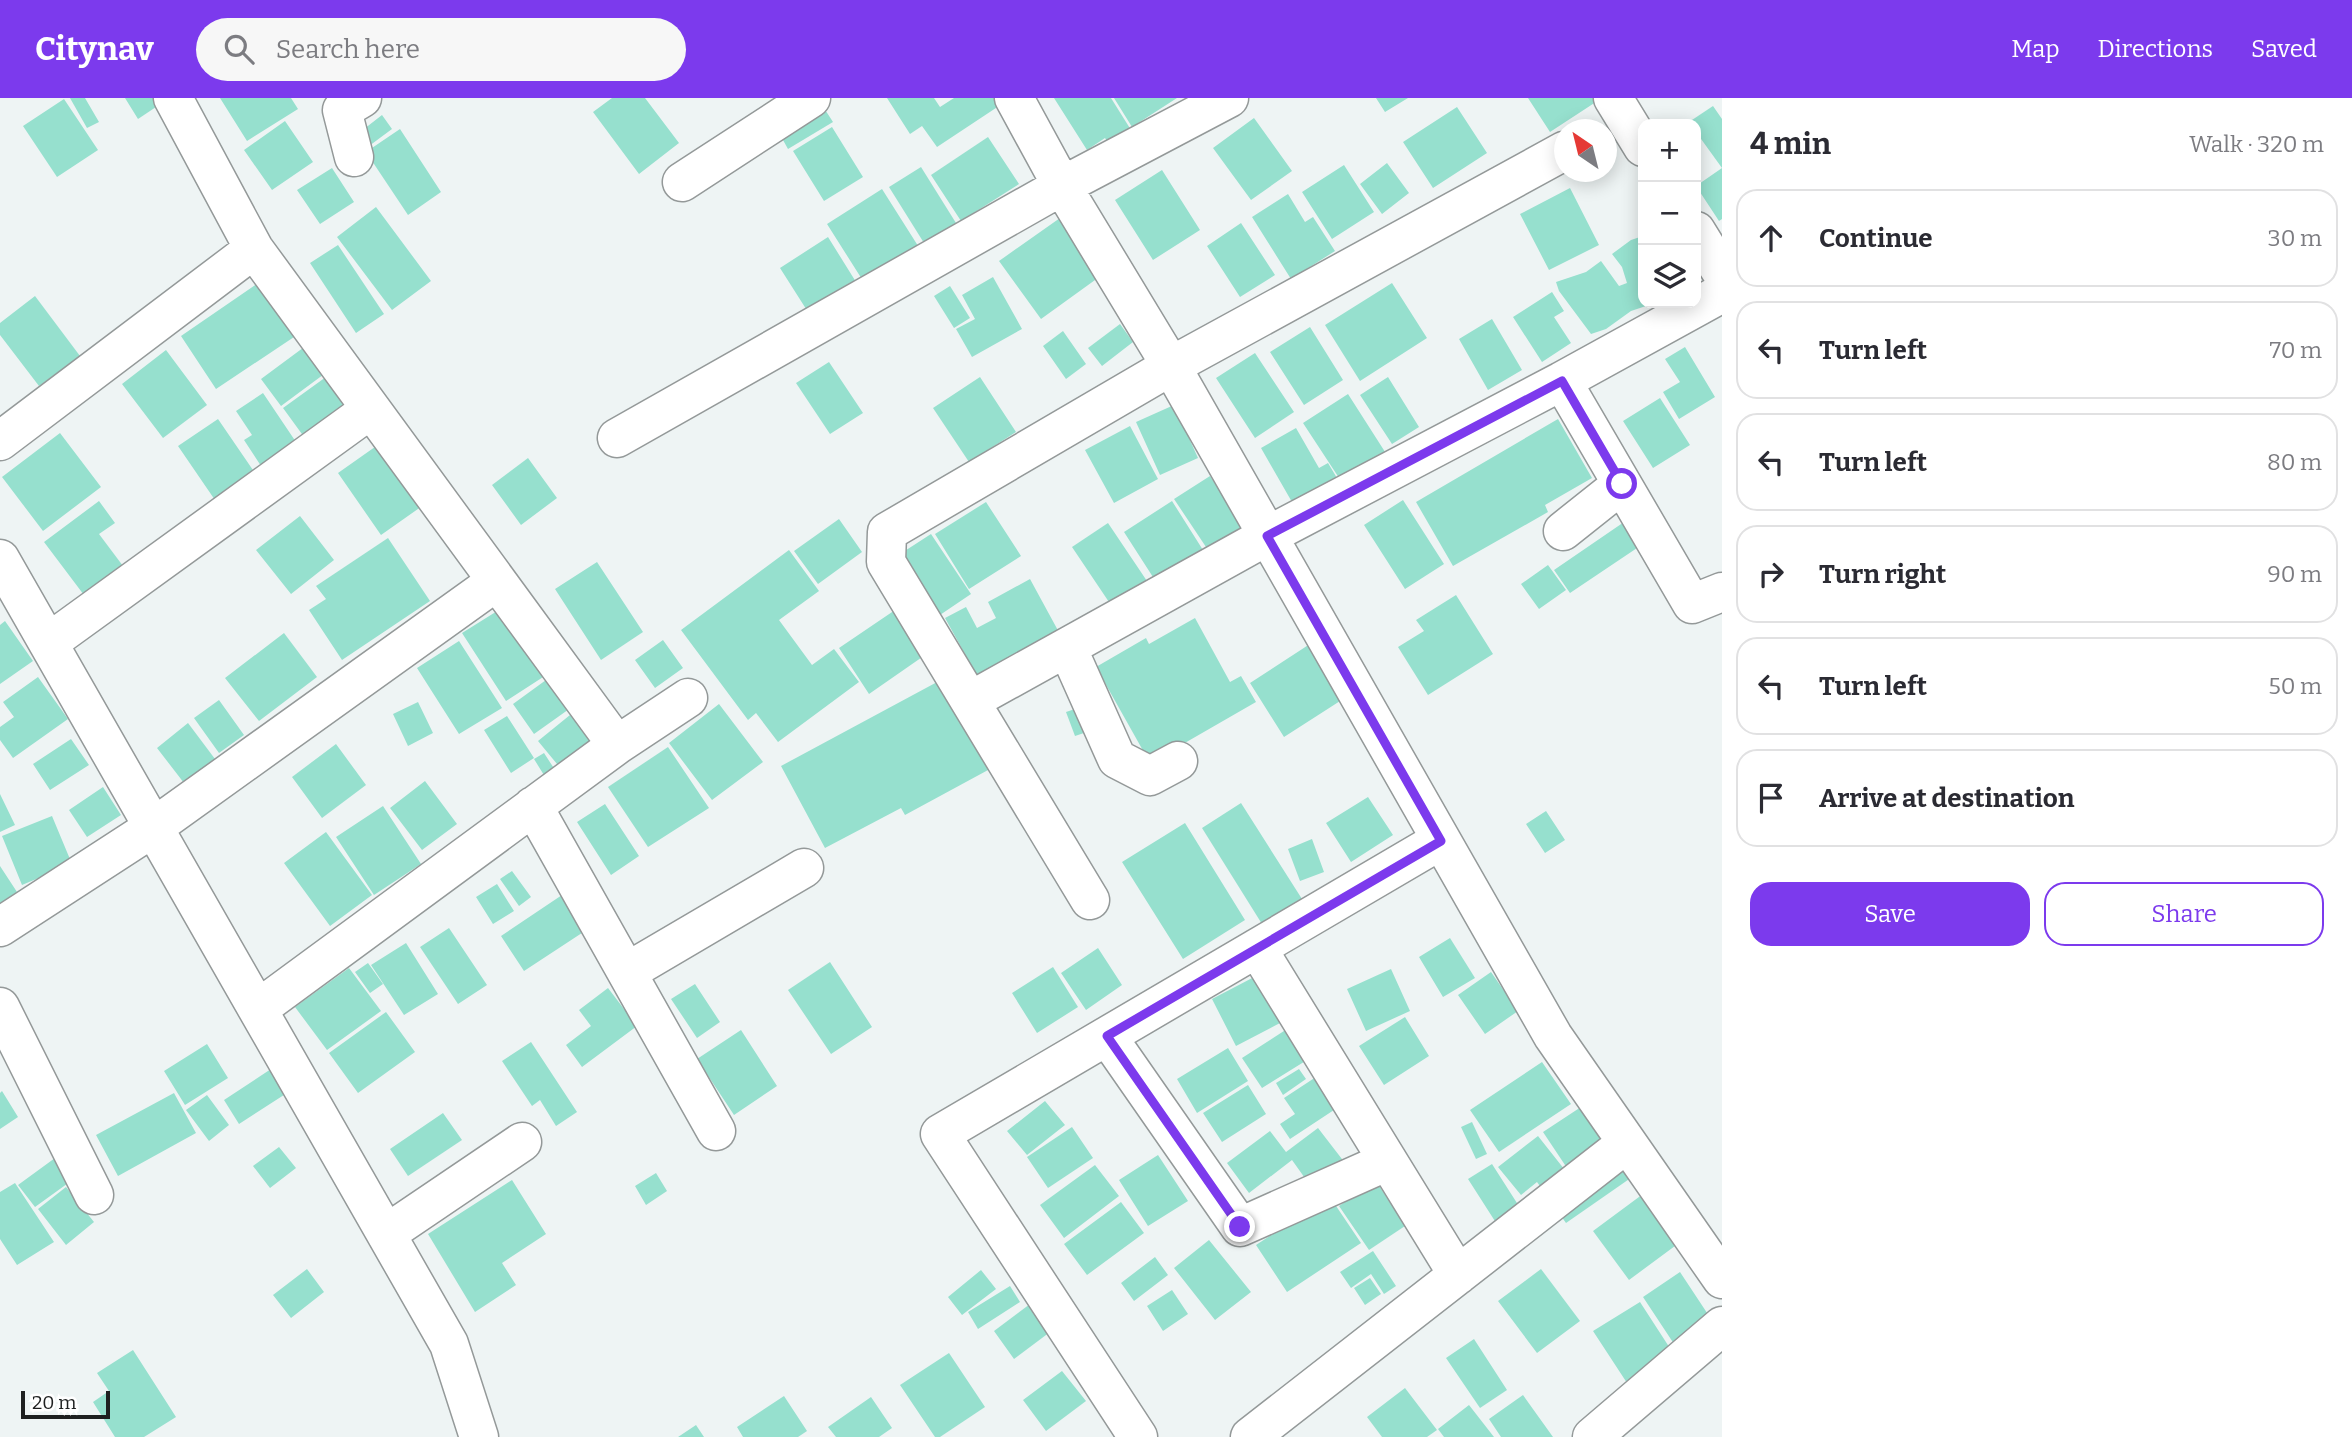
<!DOCTYPE html>
<html lang="en">
<head>
<meta charset="utf-8">
<style>
	:root { --surface:#fff; --page:#f7f7f7; --text:#2b2b33; --muted:#7c7c81; --line:#e1e1e2; --accent:#7c3aed }
	body { margin:0; font-family:Bitter,serif; background:var(--page); color:var(--text) }
	.controls { position:absolute; right:21px; top:21px; display:grid; overflow:hidden; border-radius:14px; box-shadow:0 4px 18px #0003 }
	.controls button { width:63px; height:63px; display:grid; place-items:center; padding:0; border:0; border-bottom:2px solid var(--line); background:var(--surface); color:var(--text); font:35px sans-serif }
	.compass { position:absolute; left:1554px; top:21px; width:63px; height:63px; border-radius:50%; background:var(--surface); box-shadow:0 4px 18px #0003; rotate:325deg }
	.scale { position:absolute; left:21px; bottom:18px; width:89px; box-sizing:border-box; padding-left:7px; border:4px solid #1e2020; border-top:0; font-size:19px; line-height:24px; white-space:nowrap; color:#1e2020; -webkit-text-stroke:5px #fff; paint-order:stroke }
	.stop { position:absolute; width:21px; height:21px; margin:-16px; border:5px solid #7c3aed; border-radius:50%; background:#fff }
	.stop.end { background:#7c3aed; border-color:#fff; box-shadow:0 2px 7px #0008 }
	.list { margin:0; padding:0; list-style:none }
	h2 { display:flex; justify-content:space-between; align-items:center; height:91px; margin:0; padding:0 28px; font-size:30px }
	h2 small { font-size:23px; font-weight:400; color:var(--muted) }
	.list li { display:grid; grid-template-columns:46px 1fr auto; gap:21px; align-items:center; box-sizing:border-box; height:98px; margin:0 14px 14px; padding:0 14px; border:2px solid var(--line); border-radius:21px }
	.list b { display:block; font-size:26px; white-space:nowrap }
	.list em { font-size:23px; font-style:normal; color:var(--muted) }
	.actions { display:flex; gap:14px; padding:21px 28px }
	.actions a { flex:1; padding:16px 0; border:2px solid var(--accent); border-radius:21px; text-align:center; font-size:24px; color:var(--accent) }
	.actions .main { background:var(--accent); color:#fff }
	.icon { flex:none; width:38px; height:38px; fill:none; stroke:currentColor; stroke-width:2; stroke-linecap:round; stroke-linejoin:round }
	.map { position:relative; flex:none; width:1722px; height:1339px; overflow:hidden }
	header { display:flex; align-items:center; gap:42px; box-sizing:border-box; height:98px; padding:0 35px; background:var(--accent); color:#fff }
	header strong { font-size:33px }
	nav { display:flex; gap:38px; margin-inline-start:auto; font-size:24px }
	.search { width:490px; height:63px; background:var(--page); display:flex; align-items:center; gap:18px; box-sizing:border-box; padding:0 24px; border-radius:38px; color:var(--muted); font-size:26px }
	main { display:flex }
	aside { flex:1; background:var(--surface) }
	.map>svg:first-child { display:block }
	.building { fill:#96e0ce }
	.lines { fill:none; stroke-linecap:round; stroke-linejoin:round }
	.minor-casing { stroke:#949999; stroke-width:41 }
	.minor { stroke:#fff; stroke-width:38 }
	.route { stroke:#7c3aed; stroke-width:9 }
</style>
</head>
<body>
<header>
<strong>Citynav</strong>
<div class="search"><svg class="icon" aria-label="search" viewBox="0 0 24 24"><circle cx="10" cy="10" r="6"/><path d="M15 15l6 6"/></svg>Search here</div>
<nav><a>Map</a><a>Directions</a><a>Saved</a></nav>
</header>
<main>
<div class="map">
<svg width="1722" height="1339" viewBox="0 0 1722 1339">
	<rect width="100%" height="100%" fill="#eef4f4"/>
	<path class="building" d="M70 0H85L99 24 87 30Z
		M125 0H164L165 3 138 21Z
		M220 0H291L298 11 247 43Z
		M612 0H645L679 45 639 76 593 14Z
		M887 0H934L940 9 954 0H1011L937 49 922 28 910 36Z
		M1054 0H1111L1136 40 1114 54 1105 40 1087 52Z
		M1114 0H1177L1132 29Z
		M1376 0H1408L1385 14Z
		M1528 0H1602L1550 34Z
		M64 1 98 52 57 79 23 28Z
		M822 7 833 24 788 51 778 33Z
		M1713 8 1722 21V121L1719 123 1696 88 1722 70 1696 34V26L1689 24Z
		M1457 9 1487 55 1433 90 1403 44Z
		M382 17 392 31 365 51 355 38Z
		M1254 20 1292 73 1251 102 1213 50Z
		M285 23 313 64 272 92 244 52Z
		M832 29 863 79 824 103 793 53Z
		M400 31 441 94 408 117 366 54Z
		M988 39 1019 86 961 123 931 77Z
		M1387 65 1409 95 1382 116 1360 86Z
		M1344 67 1374 114 1332 141 1302 94Z
		M921 69 956 125 924 145 889 89Z
		M332 70 354 104 320 126 297 92Z
		M1162 72 1200 132 1153 162 1115 102Z
		M1570 90 1599 147 1549 172 1520 116Z
		M882 91 920 151 865 186 827 126Z
		M1288 96 1305 124 1313 119 1335 153 1291 181 1252 119Z
		M376 109 431 183 392 212 337 139Z
		M1060 120 1102 177 1041 221 999 163Z
		M1241 125 1275 177 1240 199 1207 148Z
		M1643 138V205H1655L1631 213 1606 231 1591 236 1559 193 1556 184 1586 174 1601 163 1619 188 1627 185 1622 169 1612 156 1631 142Z
		M828 139 861 192 808 214 780 170Z
		M338 147 384 216 356 235 310 165Z
		M993 179 1022 231 972 259 956 231 975 221 962 197Z
		M261 183 297 237 216 291 181 238Z
		M1392 185 1427 240 1360 283 1325 227Z
		M950 188 970 220 954 230 934 198Z
		M1552 194 1564 213 1554 219 1571 245 1542 264 1513 219Z
		M35 198 80 258 39 288 0 237V225Z
		M1492 221 1522 272 1488 292 1459 241Z
		M1120 226 1133 244 1102 268 1088 250Z
		M1310 229 1343 282 1304 307 1270 254Z
		M1063 233 1086 266 1066 281 1043 248Z
		M315 241 335 268 281 308 261 281Z
		M1685 249 1715 299 1679 321 1663 294 1680 284 1665 261Z
		M166 252 207 307 163 340 122 286Z
		M1255 255 1294 314 1255 340 1216 280Z
		M829 264 863 315 830 336 796 285Z
		M337 271 361 304 307 343 283 310Z
		M980 279 1016 334 969 364 933 310Z
		M1388 279 1419 329 1392 346 1360 297Z
		M263 295 298 347 263 371 244 342 252 337 236 313Z
		M1348 296 1387 357 1343 386 1303 325Z
		M1660 300 1690 347 1653 370 1623 323Z
		M1174 307 1198 360 1160 377 1136 324Z
		M218 321 257 378 217 405 178 348Z
		M1558 321 1592 380 1545 407 1548 414 1453 468 1416 404Z
		M1130 328 1158 381 1114 405 1085 352Z
		M1296 330 1319 370 1328 365 1340 385 1296 411 1261 350Z
		M60 335 101 389 43 433 2 379Z
		M382 344 425 406 381 437 338 375Z
		M528 360 557 400 521 427 492 387Z
		M1210 378 1250 438 1214 461 1174 401Z
		M1403 402 1444 466 1405 491 1364 427Z
		M99 403 115 425 99 436 132 480 93 509 44 444Z
		M1172 403 1208 460 1160 490 1124 434Z
		M986 404 1021 458 969 491 935 436Z
		M300 418 334 462 291 496 256 452Z
		M839 421 862 454 818 486 794 453Z
		M1627 422 1643 446 1570 495 1554 472Z
		M1108 425 1151 489 1115 513 1072 449Z
		M931 436 971 496 937 519 897 458Z
		M388 440 430 503 342 562 309 512 326 501 316 488Z
		M789 452 819 493 779 522 812 567 834 551 859 584 778 644 756 615 748 622 681 532Z
		M597 464 643 534 601 562 555 491Z
		M1548 467 1566 492 1539 511 1521 486Z
		M1030 481 1061 538 981 585 945 520 966 509 977 530 996 520 988 504Z
		M1456 497 1493 556 1428 597 1398 549 1424 533 1416 522Z
		M510 505 554 572 506 603 462 535Z
		M898 510 928 555 869 596 839 550Z
		M1195 520 1230 584 1241 578 1256 604 1150 665 1096 569 1146 540 1149 546Z
		M5 523 33 563 0 586V527Z
		M284 535 317 579 259 623 225 580Z
		M663 542 683 570 655 590 635 562Z
		M1316 542 1351 596 1284 639 1250 585Z
		M459 543 502 610 459 636 417 570Z
		M557 574 579 604 534 636 513 606Z
		M952 576 1001 665 905 717 901 710 825 750 781 668Z
		M38 579 68 621 13 660 0 642V629L14 619 3 604Z
		M219 602 244 637 219 655 194 620Z
		M418 604 433 635 408 648 393 616Z
		M719 606 763 664 712 702 669 645Z
		M1078 610 1087 634 1075 638 1066 614Z
		M570 617 594 646 562 672 538 643Z
		M507 618 534 660 511 675 484 632Z
		M188 625 215 661 184 685 157 650Z
		M71 641 89 667 50 692 33 666Z
		M336 646 366 687 322 720 292 679Z
		M668 649 709 710 648 749 608 689Z
		M544 655 557 675 547 682 534 661Z
		M425 683 457 726 422 752 390 710Z
		M103 689 121 717 87 739 69 712Z
		M0 696 15 727 0 734Z
		M1368 699 1393 737 1351 764 1326 725Z
		M1241 705 1302 801 1262 826 1202 730Z
		M605 706 639 758 611 777 577 724Z
		M383 708 421 766 374 797 336 739Z
		M1546 713 1565 742 1545 755 1526 726Z
		M52 718 72 766 22 787 2 738Z
		M1185 725 1245 822 1183 861 1122 764Z
		M326 734 372 797 330 828 284 765Z
		M1312 741 1324 774 1300 783 1288 751Z
		M0 768 17 794 0 805Z
		M512 773 531 799 519 808 500 781Z
		M497 786 514 813 493 826 476 799Z
		M565 795 588 831 524 873 501 838Z
		M449 830 487 887 458 906 420 849Z
		M1450 840 1475 880 1443 899 1419 859Z
		M406 845 438 896 404 917 371 867Z
		M1098 850 1122 887 1086 912 1061 875Z
		M830 864 872 929 831 956 788 892Z
		M368 865 383 886 370 895 355 874Z
		M1053 869 1078 909 1037 935 1012 895Z
		M349 870 381 913 327 952 295 909Z
		M1391 871 1410 913 1366 933 1347 891Z
		M1491 874 1518 913 1485 936 1458 897Z
		M1256 878 1280 925 1236 948 1212 901Z
		M695 886 720 924 697 940 671 901Z
		M608 890 637 928 582 969 566 947 591 928 579 912Z
		M386 914 415 954 358 995 329 955Z
		M1405 919 1429 958 1384 987 1359 948Z
		M1287 931 1307 962 1262 990 1242 960Z
		M741 932 777 988 734 1017 697 961Z
		M531 944 577 1014 556 1028 540 1002 532 1008 502 963Z
		M207 946 228 980 185 1007 164 973Z
		M1228 950 1248 983 1197 1015 1177 981Z
		M1542 964 1571 1006 1499 1054 1470 1012Z
		M271 971 287 995 239 1026 224 1002Z
		M1299 971 1306 981 1283 997 1276 985Z
		M1316 979 1337 1010 1290 1041 1280 1026 1295 1016 1284 1000Z
		M1248 987 1266 1016 1222 1044 1203 1015Z
		M2 993 18 1019 0 1031V995Z
		M174 995 196 1035 118 1078 96 1037Z
		M207 997 229 1027 209 1043 186 1012Z
		M1045 1003 1065 1027 1027 1057 1007 1033Z
		M1581 1009 1607 1048 1569 1073 1543 1034Z
		M443 1015 462 1042 408 1078 390 1051Z
		M1472 1024 1487 1056 1476 1061 1461 1029Z
		M1072 1029 1093 1060 1048 1090 1027 1059Z
		M1318 1030 1345 1065 1312 1090 1292 1062 1249 1095 1227 1065 1270 1033 1286 1054Z
		M1538 1038 1572 1081 1548 1099 1537 1084 1521 1097 1498 1069Z
		M279 1049 296 1070 270 1090 253 1068Z
		M1158 1057 1188 1103 1148 1128 1119 1082Z
		M55 1060 71 1083 35 1109 18 1087Z
		M1626 1063 1635 1077 1566 1125 1556 1111Z
		M1492 1066 1524 1116 1500 1131 1468 1081Z
		M1095 1067 1119 1098 1064 1140 1040 1107Z
		M656 1075 667 1093 646 1107 635 1088Z
		M512 1082 546 1136 502 1165 516 1187 475 1214 428 1136Z
		M1376 1083 1405 1128 1369 1152 1339 1108Z
		M15 1085 54 1144 17 1167 0 1141V1094Z
		M66 1089 94 1124 66 1147 38 1111Z
		M1643 1096 1679 1145 1629 1182 1593 1133Z
		M1330 1099 1361 1145 1287 1194 1256 1147Z
		M1121 1104 1144 1135 1087 1177 1064 1146Z
		M1209 1142 1251 1194 1215 1222 1174 1170Z
		M1373 1153 1396 1188 1384 1196 1371 1176 1351 1190 1340 1174Z
		M1155 1159 1168 1177 1134 1203 1121 1185Z
		M307 1171 324 1194 291 1220 273 1197Z
		M1541 1171 1580 1223 1537 1255 1498 1203Z
		M981 1172 996 1191 962 1217 948 1199Z
		M1680 1174 1717 1230 1680 1255 1643 1199Z
		M1370 1180 1381 1196 1365 1207 1354 1190Z
		M1010 1188 1020 1204 978 1231 968 1214Z
		M1172 1192 1188 1216 1163 1233 1147 1208Z
		M1034 1203 1054 1231 1014 1261 994 1233Z
		M1640 1204 1675 1258 1629 1288 1593 1233Z
		M1474 1241 1507 1292 1480 1310 1446 1260Z
		M133 1252 176 1319 144 1339H115L93 1304 109 1293 97 1275Z
		M949 1255 985 1309 940 1339H935L900 1287Z
		M1062 1273 1086 1303 1046 1333 1023 1302Z
		M1405 1290 1437 1332 1427 1339H1382L1367 1319Z
		M1523 1297 1553 1339H1501L1489 1321Z
		M784 1298 807 1333 798 1339H743L737 1329Z
		M871 1299 892 1330 879 1339H836L828 1329Z
		M1469 1307 1494 1339H1444L1438 1331Z
		M696 1327 704 1339H678Z"/>
	<g class="lines">
		<defs>
			<path id="minor" d="M173 0 254 151 617 647 258 911
				M1014 0 1062 88 1171 268 1553 938 1722 1181
				M1613 0 1643 49
				M354 59 342 12 362 0
				M682 84 811 0
				M1696 133 1722 175
				M1562 283 1722 195
				M617 340 1062 88 1229 0
				M0 343 254 151
				M1563 433 1622 386
				M0 461 449 1246 479 1339
				M48 545 371 311
				M1067 549 1117 661 1150 678 1178 663
				M970 603 1267 438 1562 283 1692 506 1722 494
				M617 647 688 600
				M533 708 716 1033
				M1090 802 886 464 887 434 1171 268 1564 53
				M0 829 154 729 497 483
				M1257 850 1458 1177
				M627 874 804 770
				M0 909 94 1097
				M1107 938 1240 1129 1388 1063
				M386 1136 522 1044
				M1138 1339 940 1036 1441 742
				M1250 1339 1627 1045
				M1592 1339 1722 1228"/>
		</defs>
		<use href="#minor" class="minor-casing"/>
		<use href="#minor" class="minor"/>
	</g>
	<g class="lines">
		<path class="route" d="M1240 1129 1107 938 1441 743 1267 438 1562 283 1622 386"/>
	</g>
</svg>
<div class="controls">
<button>+</button>
<button>−</button>
<button><svg class="icon" aria-label="layers" viewBox="0 0 24 24"><path d="M12 4l9 5-9 5-9-5zM3 14l9 5 9-5"/></svg></button>
</div>
<svg class="compass" viewBox="-18 -18 36 36"><path d="M0-13l5 13h-10z" fill="#e53935"/><path d="M0 13l5-13h-10z" fill="#7c7c81"/></svg>
<div class="scale">20 m</div>
<div class="stop" style="left:1622px;top:386px"></div>
<div class="stop end" style="left:1240px;top:1129px"></div>
</div>
<aside>
<h2>4 min<small>Walk · 320 m</small></h2>
<ul class="list">
<li><svg class="icon" aria-label="ahead" viewBox="0 0 24 24"><path d="M12 20V5M6 11l6-6 6 6"/></svg><div><b>Continue</b></div><em>30 m</em></li>
<li><svg class="icon" aria-label="left" viewBox="0 0 24 24"><path d="M17 20v-9H6M10 6l-5 5 5 5"/></svg><div><b>Turn left</b></div><em>70 m</em></li>
<li><svg class="icon" aria-label="left" viewBox="0 0 24 24"><path d="M17 20v-9H6M10 6l-5 5 5 5"/></svg><div><b>Turn left</b></div><em>80 m</em></li>
<li><svg class="icon" aria-label="right" viewBox="0 0 24 24"><path d="M7 20v-9h11M14 6l5 5-5 5"/></svg><div><b>Turn right</b></div><em>90 m</em></li>
<li><svg class="icon" aria-label="left" viewBox="0 0 24 24"><path d="M17 20v-9H6M10 6l-5 5 5 5"/></svg><div><b>Turn left</b></div><em>50 m</em></li>
<li><svg class="icon" aria-label="arrive" viewBox="0 0 24 24"><path d="M6 21V4h12l-3 4 3 4H6"/></svg><div><b>Arrive at destination</b></div></li>
</ul>
<div class="actions"><a class="main">Save</a><a>Share</a></div>
</aside>
</main>
</body>
</html>
